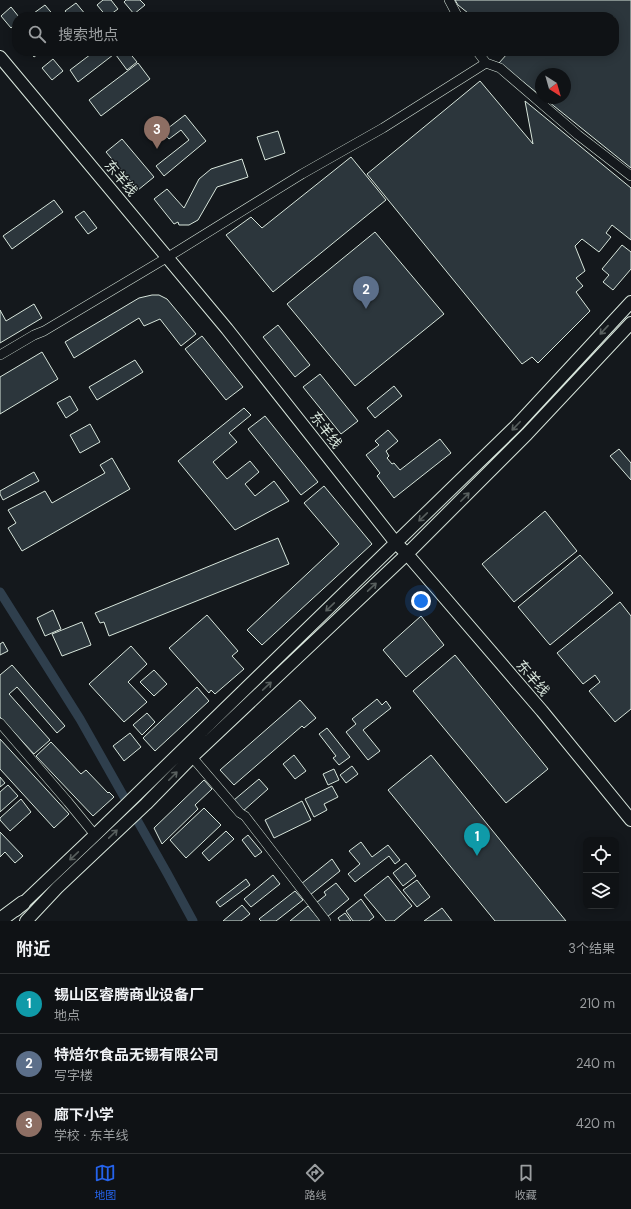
<!DOCTYPE html>
<html lang="zh">
<head>
<meta charset="utf-8">
<style>
	:root { --surface:#0f1215; --page:#181b1e; --text:#f1f3f6; --muted:#9b9ea0; --line:#2f3234; --accent:#2563eb }
	body { margin:0; font-family:"DM Sans","Noto Sans SC",sans-serif; background:var(--page); color:var(--text) }
	.controls { position:absolute; right:12px; bottom:12px; display:grid; overflow:hidden; border-radius:8px; box-shadow:0 2px 10px #0003 }
	.controls button { width:36px; height:36px; display:grid; place-items:center; padding:0; border:0; border-bottom:1px solid var(--line); background:var(--surface); color:var(--text); font:20px sans-serif }
	.compass { position:absolute; left:535px; top:68px; width:36px; height:36px; border-radius:50%; background:var(--surface); box-shadow:0 2px 10px #0003; rotate:143deg }
	.you { position:absolute; left:421px; top:601px; width:14px; height:14px; margin:-10px; border:3px solid #fff; border-radius:50%; background:#1a73e8; box-shadow:0 0 0 6px #1a73e833 }
	.badge { display:grid; place-items:center; width:26px; height:26px; border-radius:50%; background:var(--accent); color:#fff; font-size:13px; font-weight:700 }
	.pin { position:absolute; translate:-50% -33px; filter:drop-shadow(0 1px 2px #0008) }
	.pin::after { content:''; position:absolute; top:21px; width:14px; height:12px; background:inherit; clip-path:polygon(0 0,100% 0,50% 100%) }
	.list { margin:0; padding:0; list-style:none }
	h2 { display:flex; justify-content:space-between; align-items:center; height:52px; margin:0; padding:0 16px; font-size:17px }
	h2 small { font-size:13px; font-weight:400; color:var(--muted) }
	.list li { display:grid; grid-template-columns:26px 1fr auto; gap:12px; align-items:center; box-sizing:border-box; height:60px; padding:0 16px; border-top:1px solid var(--line) }
	.list b { display:block; font-size:15px; white-space:nowrap }
	.list p { margin:0; font-size:13px; white-space:nowrap; color:var(--muted) }
	.list em { font-size:13px; font-style:normal; color:var(--muted) }
	.icon { flex:none; width:22px; height:22px; fill:none; stroke:currentColor; stroke-width:2; stroke-linecap:round; stroke-linejoin:round }
	.map { position:relative; flex:none; width:631px; height:921px; overflow:hidden }
	.search { position:absolute; background:var(--surface); box-shadow:0 2px 10px #0003; left:12px; right:12px; top:12px; height:44px; display:flex; align-items:center; gap:10px; box-sizing:border-box; padding:0 14px; border-radius:16px; color:var(--muted); font-size:15px }
	.sheet { height:232px; background:var(--surface) }
	nav { display:flex; justify-content:space-around; align-items:center; box-sizing:border-box; height:56px; border-top:1px solid var(--line); background:var(--surface); font-size:11px; color:var(--muted) }
	nav a { display:grid; justify-items:center; gap:2px }
	nav .on { color:var(--accent) }
	.map>svg:first-child { display:block }
	.lines { fill:none; stroke-linecap:round; stroke-linejoin:round }
	.canal { stroke:#2f3f4d; stroke-width:9 }
	.building { fill:#2c363c; stroke:#d8e6dc }
	.minor-casing { stroke:#d8e6dc; stroke-width:10 }
	.major-casing { stroke:#d8e6dc; stroke-width:14 }
	.highway-casing { stroke:#d8e6dc; stroke-width:16 }
	.minor { stroke:#14181c; stroke-width:9 }
	.major { stroke:#14181c; stroke-width:12 }
	.highway { stroke:#14181c; stroke-width:14 }
	.oneway { stroke:#59605f }
	.labels { text-anchor:middle; dominant-baseline:central; stroke-width:3; stroke-linejoin:round; paint-order:stroke }
	.street-label { font-size:14px; fill:#d8e6dc; stroke:#14181c }
</style>
</head>
<body>
<div class="map">
<svg width="631" height="921" viewBox="0 0 631 921">
	<rect width="100%" height="100%" fill="#14181c"/>
	<g class="lines">
		<path class="canal" d="M0 592 80 719 167 873 193 921"/>
	</g>
	<path class="building" d="M103 0H111L118 9 107 17 97 5Z
		M126 0H140L145 5 134 14 124 2Z
		M455 0H631V168L544 98H565V74H541V96L499 63 507 54 504 51H614V17H473L458 5Z
		M76 3 86 15 84 17H70L65 11Z
		M45 5 55 17H37L34 13Z
		M11 7 19 17H17V23L11 28 1 16Z
		M29 51H42L34 57Z
		M95 51H110L113 55 78 82 70 70Z
		M113 51H128L137 62 127 70Z
		M53 59 63 71 52 80 42 68Z
		M138 63 150 79 101 116 89 100Z
		M480 81 533 144 525 101 631 188V240L612 225 606 233 611 237 599 252 582 239 575 246 585 271 576 278 583 286 576 292 590 311 538 363 532 357 522 364 367 174Z
		M185 115 206 141 164 176 156 166 189 140 181 130 169 139 163 132Z
		M278 131 285 153 265 160 257 137Z
		M122 139 154 177 138 190 106 152Z
		M351 157 386 200 273 292 226 235 251 217 262 228Z
		M242 159 248 177 217 187 198 220 189 225H179L178 222 174 224 154 199 167 189 184 208 199 179 211 169Z
		M54 200 63 212 12 249 3 236Z
		M84 211 97 228 88 234 75 217Z
		M375 232 444 314 355 386 287 304Z
		M622 245 631 252V269L613 290 603 282 609 275 602 269Z
		M152 295H159L167 299 196 334 181 346 160 319 144 326 139 318 74 358 65 342 139 298Z
		M34 304 42 318 0 343V310L6 321Z
		M278 325 310 365 295 377 263 337Z
		M202 336 243 387 226 400 185 349Z
		M42 352 58 379 0 414V377Z
		M135 360 143 372 97 400 89 387Z
		M320 374 358 421 341 434 303 387Z
		M394 386 402 396 375 418 367 408Z
		M70 396 78 410 66 418 57 403Z
		M244 408 251 415 229 433 237 442 213 462 227 479 250 461 259 472 245 484 255 496 274 481 289 501 235 530 178 461Z
		M265 416 318 482 301 495 248 429Z
		M90 424 100 442 80 453 70 435Z
		M388 430 398 441 386 451 389 456 387 458 392 464 394 463 400 470 440 439 451 453 394 498 377 476 380 473 366 455 379 445 375 441Z
		M619 449 631 463V480L610 456Z
		M112 458 130 489 22 551 8 528 16 523 8 510 45 491 52 503 105 473 100 465Z
		M34 472 39 481 3 500 0 494V491Z
		M324 486 372 544 262 645 247 630 339 544 304 503Z
		M545 511 577 551 514 602 482 564Z
		M278 538 289 564 109 636 104 622 100 623 95 613Z
		M580 555 613 593 550 645 518 607Z
		M620 602 631 616V709L615 722 589 691 600 682 595 675 583 684 557 653Z
		M53 610 61 629 45 636 37 618Z
		M207 615 238 651 232 656 244 669 215 694 211 690 209 693 169 648Z
		M421 616 444 645 406 677 383 650Z
		M82 622 91 645 62 656 52 634Z
		M3 642 8 651 0 655V644Z
		M131 646 147 664 128 682 147 702 124 722 89 684Z
		M455 655 548 769 506 803 413 691Z
		M12 665 65 726 57 733 17 687 9 694 50 740 34 754 0 717V675Z
		M154 670 167 684 154 696 140 682Z
		M197 687 209 701 155 751 143 738Z
		M377 699 382 705 386 701 391 708 363 730 380 751 368 760 346 732 356 724 352 719Z
		M300 700 316 718 304 728 302 726 234 785 220 770Z
		M147 713 155 722 142 735 133 725Z
		M327 728 350 757 339 765 333 758 336 756 319 734Z
		M130 733 141 747 124 761 113 746Z
		M0 739 69 814 54 828 0 769Z
		M51 742 81 774 86 770 108 793 109 792 114 797 93 816 36 756Z
		M294 755 306 771 295 779 283 764Z
		M431 755 566 921H495L388 790Z
		M352 766 358 774 346 783 340 775Z
		M334 769 339 780 328 785 323 774Z
		M0 777 5 783 0 787Z
		M259 779 268 789 243 811 234 800Z
		M204 780 212 789 195 805 198 809 162 844 154 828Z
		M8 785 18 796 0 812V792Z
		M332 786 338 797 324 804 327 810 314 817 305 799Z
		M21 799 31 812 10 831 0 820V818Z
		M302 801 311 820 274 838 265 820Z
		M204 808 221 825 186 858 170 840Z
		M226 831 234 839 209 861 202 853Z
		M0 832 23 856 15 863 5 852 0 857Z
		M248 835 262 852 255 857 242 840Z
		M361 842 372 857 388 845 400 860 395 864 389 856 355 882 348 874 360 864 349 851Z
		M332 859 340 871 310 895 301 884Z
		M406 863 416 876 403 886 393 873Z
		M273 875 280 884 251 907 244 899Z
		M388 876 412 906 394 921H386L364 895Z
		M246 879 250 885 220 907 216 902Z
		M417 880 430 897 417 907 403 890Z
		M336 883 349 899 327 917 316 903 326 895 324 892Z
		M295 891 303 900 276 921H261L259 919Z
		M361 899 374 917 369 921H353L346 911Z
		M242 905 250 914 241 921H223Z
		M308 906 321 921H290Z
		M442 908 452 921H424Z
		M345 913 351 921H340L338 918Z"/>
	<g class="lines">
		<defs>
			<path id="minor" d="M449 0 458 17
				M477 51 486 63 500 68 578 135 631 176
				M0 355 34 335 44 331 168 257 302 174 383 128 486 63
				M0 723 68 802 95 835
				M192 757 240 813 245 816 326 921"/>
			<path id="major" d="M0 57 227 329 396 543 407 554 542 711 631 820
				M16 910 95 835 517 425 631 302
				M26 921 57 888 146 804 192 757 407 554 527 434 631 323"/>
			<path id="highway" d="M0 920 23 903"/>
		</defs>
		<use href="#minor" class="minor-casing"/>
		<use href="#major" class="major-casing"/>
		<use href="#highway" class="highway-casing"/>
		<use href="#minor" class="minor"/>
		<use href="#major" class="major"/>
		<use href="#highway" class="highway"/>
	</g>
	<defs><path id="oneway-shaft" d="M-6 0H5M1.5-3L5.5 0L1.5 3" fill="none" stroke-width="1.6" stroke-linecap="round" stroke-linejoin="round"/></defs>
	<g class="oneway">
		<use href="#oneway-shaft" transform="translate(604 330) rotate(133)"/>
		<use href="#oneway-shaft" transform="translate(516 426) rotate(134)"/>
		<use href="#oneway-shaft" transform="translate(465 497) rotate(-45)"/>
		<use href="#oneway-shaft" transform="translate(423 517) rotate(136)"/>
		<use href="#oneway-shaft" transform="translate(372 587) rotate(-43)"/>
		<use href="#oneway-shaft" transform="translate(330 607) rotate(136)"/>
		<use href="#oneway-shaft" transform="translate(267 686) rotate(-43)"/>
		<use href="#oneway-shaft" transform="translate(173 776) rotate(-45)"/>
		<use href="#oneway-shaft" transform="translate(113 834) rotate(-44)"/>
		<use href="#oneway-shaft" transform="translate(74 856) rotate(137)"/>
	</g>
	<g class="labels">
		<g class="street-label">
			<text transform="translate(121 178) rotate(50)">东羊线</text>
			<text transform="translate(326 430) rotate(52)">东羊线</text>
			<text transform="translate(533 678) rotate(49)">东羊线</text>
		</g>
	</g>
</svg>
<div class="controls">
<button><svg class="icon" aria-label="locate" viewBox="0 0 24 24"><circle cx="12" cy="12" r="6"/><path d="M12 2v4M12 18v4M2 12h4M18 12h4"/></svg></button>
<button><svg class="icon" aria-label="layers" viewBox="0 0 24 24"><path d="M12 4l9 5-9 5-9-5zM3 14l9 5 9-5"/></svg></button>
</div>
<svg class="compass" viewBox="-18 -18 36 36"><path d="M0-13l5 13h-10z" fill="#e53935"/><path d="M0 13l5-13h-10z" fill="#9b9ea0"/></svg>
<div class="you"></div>
<div class="pin badge" style="left:477px;top:856px;background:#0f9aa8">1</div>
<div class="pin badge" style="left:366px;top:309px;background:#5c6f8a">2</div>
<div class="pin badge" style="left:157px;top:149px;background:#8d6e63">3</div>
<div class="search"><svg class="icon" aria-label="search" viewBox="0 0 24 24"><circle cx="10" cy="10" r="6"/><path d="M15 15l6 6"/></svg>搜索地点</div>
</div>
<section class="sheet">
<h2>附近<small>3个结果</small></h2>
<ul class="list">
<li><span class="badge" style="background:#0f9aa8">1</span><div><b>锡山区睿腾商业设备厂</b><p>地点</p></div><em>210 m</em></li>
<li><span class="badge" style="background:#5c6f8a">2</span><div><b>特焙尔食品无锡有限公司</b><p>写字楼</p></div><em>240 m</em></li>
<li><span class="badge" style="background:#8d6e63">3</span><div><b>廊下小学</b><p>学校 · 东羊线</p></div><em>420 m</em></li>
</ul>
</section>
<nav>
<a class="on"><svg class="icon" aria-label="map" viewBox="0 0 24 24"><path d="M3 6l6-2 6 2 6-2v14l-6 2-6-2-6 2zM9 4v14M15 6v14"/></svg>地图</a>
<a><svg class="icon" aria-label="directions" viewBox="0 0 24 24"><path d="M12 3l9 9-9 9-9-9zM9 14v-3h6M13 9l2 2-2 2"/></svg>路线</a>
<a><svg class="icon" aria-label="saved" viewBox="0 0 24 24"><path d="M7 4h10v16l-5-4-5 4z"/></svg>收藏</a>
</nav>
</body>
</html>
